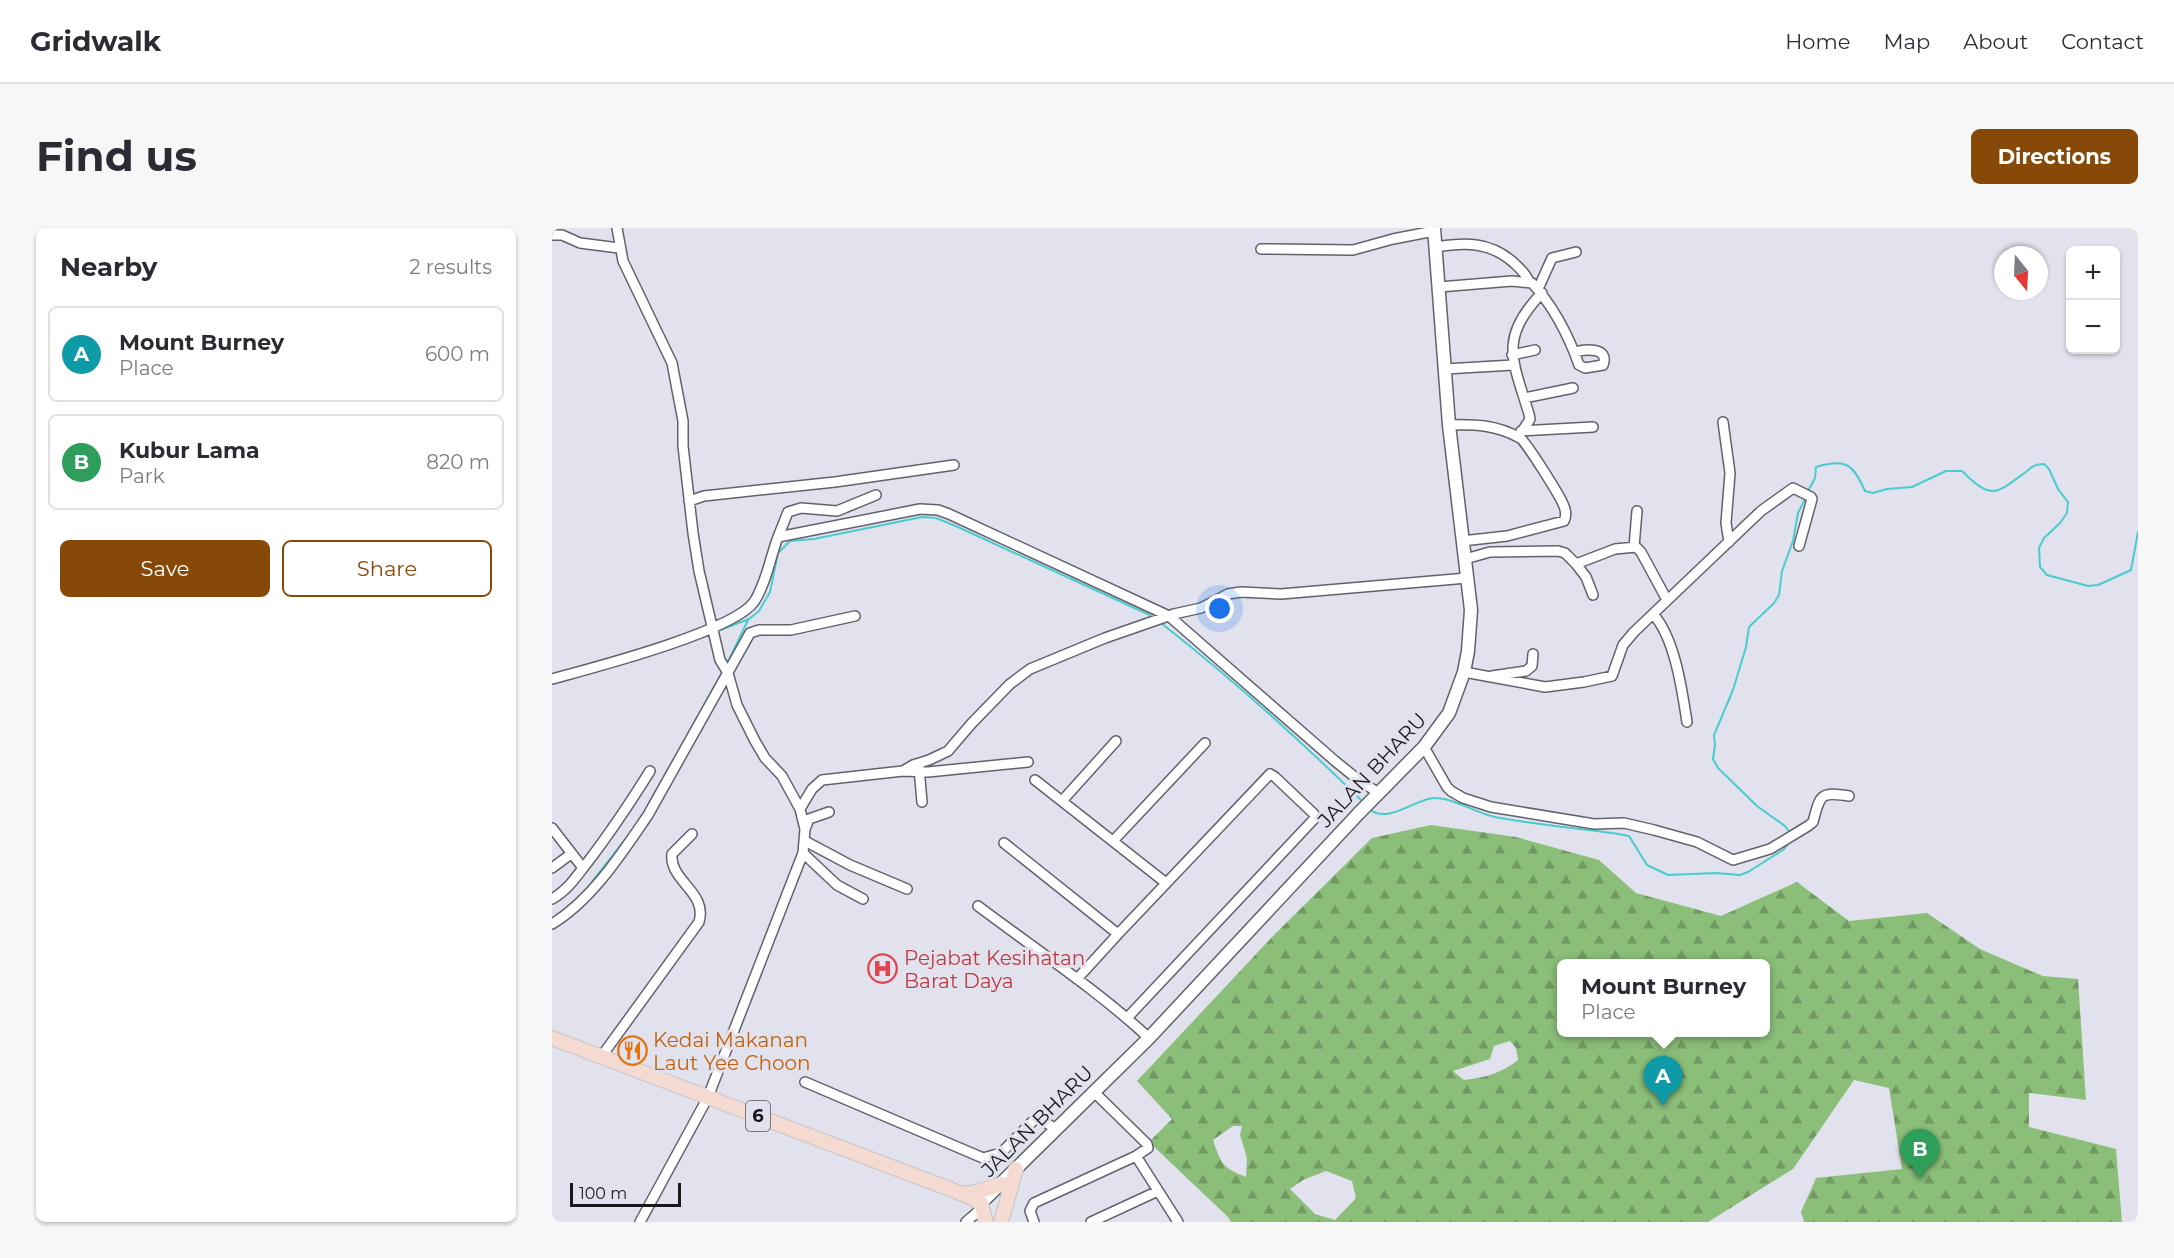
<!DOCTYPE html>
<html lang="en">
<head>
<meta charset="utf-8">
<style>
	:root { --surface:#fff; --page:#f7f7f7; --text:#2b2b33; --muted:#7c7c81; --line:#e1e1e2; --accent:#864908 }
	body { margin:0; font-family:Montserrat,sans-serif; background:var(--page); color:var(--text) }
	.controls { position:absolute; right:18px; top:18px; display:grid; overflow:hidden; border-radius:9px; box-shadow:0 2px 4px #0004 }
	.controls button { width:54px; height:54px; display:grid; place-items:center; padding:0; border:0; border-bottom:2px solid var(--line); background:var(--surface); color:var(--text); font:30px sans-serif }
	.compass { position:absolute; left:1442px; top:18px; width:54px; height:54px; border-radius:50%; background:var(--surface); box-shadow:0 2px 4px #0004; rotate:162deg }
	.scale { position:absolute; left:18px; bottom:15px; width:111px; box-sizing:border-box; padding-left:6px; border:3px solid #19191d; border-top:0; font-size:16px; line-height:21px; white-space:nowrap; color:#19191d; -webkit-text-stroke:4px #e2e2ee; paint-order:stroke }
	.you { position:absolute; left:668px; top:381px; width:21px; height:21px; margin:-15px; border:4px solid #fff; border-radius:50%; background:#1a73e8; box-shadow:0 0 0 9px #1a73e833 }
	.badge { display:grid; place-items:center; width:39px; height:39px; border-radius:50%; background:var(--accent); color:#fff; font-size:20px; font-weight:700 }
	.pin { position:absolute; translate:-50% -50px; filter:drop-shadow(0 2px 3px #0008) }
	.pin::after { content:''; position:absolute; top:32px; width:21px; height:18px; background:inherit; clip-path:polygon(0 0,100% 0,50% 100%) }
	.popup { position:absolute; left:1005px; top:731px; width:213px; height:78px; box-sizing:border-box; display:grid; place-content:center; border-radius:9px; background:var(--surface); filter:drop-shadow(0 2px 4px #0005); font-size:20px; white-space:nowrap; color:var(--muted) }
	.popup b { font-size:22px; color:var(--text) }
	.popup::after { content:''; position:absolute; left:50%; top:100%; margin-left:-12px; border:12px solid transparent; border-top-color:var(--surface) }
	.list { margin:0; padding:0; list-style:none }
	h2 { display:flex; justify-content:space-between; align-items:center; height:78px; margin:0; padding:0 24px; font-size:26px }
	h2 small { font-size:20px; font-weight:400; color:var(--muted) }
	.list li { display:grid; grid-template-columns:39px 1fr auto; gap:18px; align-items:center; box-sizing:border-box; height:96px; margin:0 12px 12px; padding:0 12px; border:2px solid var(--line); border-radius:9px }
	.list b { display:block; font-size:22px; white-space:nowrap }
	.list p { margin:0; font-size:20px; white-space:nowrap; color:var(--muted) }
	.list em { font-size:20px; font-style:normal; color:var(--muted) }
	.actions { display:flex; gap:12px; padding:18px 24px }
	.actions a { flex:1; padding:14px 0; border:2px solid var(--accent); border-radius:9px; text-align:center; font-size:21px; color:var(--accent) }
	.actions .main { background:var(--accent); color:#fff }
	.map { position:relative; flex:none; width:1586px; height:994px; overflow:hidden; border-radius:9px }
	header { display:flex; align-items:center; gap:36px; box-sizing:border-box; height:84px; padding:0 30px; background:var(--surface); border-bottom:2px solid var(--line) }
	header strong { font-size:28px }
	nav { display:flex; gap:33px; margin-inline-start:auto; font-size:21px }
	.intro { display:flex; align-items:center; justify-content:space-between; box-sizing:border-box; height:144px; padding:0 36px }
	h1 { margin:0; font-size:42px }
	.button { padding:15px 27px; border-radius:9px; background:var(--accent); color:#fff; font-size:21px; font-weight:700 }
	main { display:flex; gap:36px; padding:0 36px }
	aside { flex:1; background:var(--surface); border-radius:9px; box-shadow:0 2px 4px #0004 }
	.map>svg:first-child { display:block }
	.forest { fill:url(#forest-firs); fill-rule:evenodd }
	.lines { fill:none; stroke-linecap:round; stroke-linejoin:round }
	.stream { stroke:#49ccce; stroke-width:2 }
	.street-casing { stroke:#62626c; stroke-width:12 }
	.secondary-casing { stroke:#62626c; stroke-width:15 }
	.primary-casing { stroke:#c3c3c4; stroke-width:16 }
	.street { stroke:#fff; stroke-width:9 }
	.secondary { stroke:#fff; stroke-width:12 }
	.primary { stroke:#f5dad1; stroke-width:14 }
	.labels { text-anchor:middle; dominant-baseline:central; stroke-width:6; stroke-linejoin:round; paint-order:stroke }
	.shield { fill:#e2e2ee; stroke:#55555c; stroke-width:1.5 }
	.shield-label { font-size:18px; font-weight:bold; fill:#19191d }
	.street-label { font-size:20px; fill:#19191d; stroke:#e2e2ee }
	.health-label { font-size:20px; fill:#be3a42; stroke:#e2e2ee; text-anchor:start }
	.food-label { font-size:20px; fill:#c56008; stroke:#e2e2ee; text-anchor:start }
</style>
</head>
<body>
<header>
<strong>Gridwalk</strong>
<nav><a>Home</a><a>Map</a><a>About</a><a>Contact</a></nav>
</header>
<div class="intro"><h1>Find us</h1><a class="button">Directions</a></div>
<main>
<aside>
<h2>Nearby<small>2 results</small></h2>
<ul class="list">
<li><span class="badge" style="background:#0f9aa8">A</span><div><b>Mount Burney</b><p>Place</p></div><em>600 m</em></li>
<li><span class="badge" style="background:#2e9e5b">B</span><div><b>Kubur Lama</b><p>Park</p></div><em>820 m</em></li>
</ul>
<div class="actions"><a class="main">Save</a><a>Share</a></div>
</aside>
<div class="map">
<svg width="1586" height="994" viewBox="0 0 1586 994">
	<defs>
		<pattern id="forest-firs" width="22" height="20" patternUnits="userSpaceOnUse" patternTransform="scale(1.5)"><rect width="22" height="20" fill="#8bbf79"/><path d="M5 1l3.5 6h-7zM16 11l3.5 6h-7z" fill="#719a63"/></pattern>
	</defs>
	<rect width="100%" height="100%" fill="#e2e2ee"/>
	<path class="forest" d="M879 597 964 609 1047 632 1084 665 1169 688 1245 654 1297 693 1375 685 1428 721 1491 748 1526 751 1534 872 1477 865V899L1564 921 1570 994H1252L1249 984 1264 950 1350 941 1337 860 1302 852 1241 941 1156 994H679L676 989 597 914 620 891 585 853 721 708 820 610ZM1009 736H1213V804H1009ZM958 813 964 820 966 832C950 845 932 850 912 852L901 843 938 831 942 818ZM681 898H690L688 907 695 930 694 949C671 940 669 936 661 912ZM774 943 800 953 804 970 783 992 763 986 738 961 751 952Z"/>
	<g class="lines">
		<path class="stream" d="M1255 265 1263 250 1264 239C1294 230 1301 236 1313 263L1321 265 1335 261 1360 259 1394 243H1410C1440 273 1444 266 1475 243 1481 238 1484 236 1492 236L1497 241 1506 261 1516 274 1515 285 1508 295 1492 310 1487 320 1488 339 1495 347 1536 358 1546 357 1579 342 1586 304
			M609 395C679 450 747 511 811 574
			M163 404 197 391 207 383 218 364 226 325 238 313 262 311 370 289 384 290 406 299 602 389
			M78 434 104 425
			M175 436 196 392
			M99 572 171 443
			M817 581C836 597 865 570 882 570 903 570 923 585 943 589 984 597 1025 600 1066 606L1077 608 1095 637 1116 647 1163 645 1188 647 1196 644 1231 622 1240 611
			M1239 606 1233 598 1205 578 1166 540 1161 531 1163 517 1162 507 1181 462 1194 419 1197 399 1222 375 1227 367 1230 343 1241 313 1246 285 1253 271
			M32 664 82 600"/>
		<defs>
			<path id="street" d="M65 0 71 33 120 135 131 193V218L141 305 147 343 168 432 176 445 185 477 203 513 213 530 230 548 248 581
				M0 7H10L28 15 67 20
				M884 19C914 14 939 14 962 35 968 41 974 45 977 54
				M709 21 801 22 841 11 882 3
				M887 59 960 53 980 55C1002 79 1016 106 1027 137L1033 140 1051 137C1058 119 1033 121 1023 124
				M986 61 1000 30 1024 24
				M960 127 983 122
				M893 141 961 137
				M972 170 1021 160
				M1171 194 1178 245 1174 295 1177 314
				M897 197C923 196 945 197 968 210 973 212 1008 268 1011 276 1014 282 1015 287 1012 293L955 308 910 313
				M971 202 978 191 977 186C961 133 946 110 990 65
				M969 203 1041 199
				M137 273 152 268 283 254 402 237
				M226 309 236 284 249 280 285 283 324 267
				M1082 319 1085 283
				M913 331 938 324 1006 323 1013 325 1024 336 1063 321 1084 319 1089 324 1115 372
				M1024 336 1034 349 1041 367
				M1101 386C1123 410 1130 462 1135 494
				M912 444 993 459 1032 454 1060 448 1071 417 1082 404 1209 283 1241 260 1259 269 1260 271 1247 318
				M940 448 974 443 980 438 981 426
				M0 451C40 440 180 404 202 374 214 356 218 330 226 309L368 281 386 282 397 286 617 388 783 533 809 554 827 565
				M872 519 895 559 899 563 911 570 939 579 1042 596 1072 595 1102 602 1145 614 1181 632 1218 621 1256 598 1261 594C1268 568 1267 563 1297 568
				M367 540 370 574
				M351 543 361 537 377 532 396 523 420 495 458 456 478 441 553 410 622 386 649 380 676 366 689 364 729 366 915 350
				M483 552 614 655
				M510 573 564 513
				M0 600 31 640
				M253 601 257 591 277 584
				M253 613 298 637 355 661
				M561 613 653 515
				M452 615 566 706
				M251 625 285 657 311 671
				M0 640 19 626
				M0 671C16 662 24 649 35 635 58 605 78 575 98 543
				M426 678C483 721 544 761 597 810
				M0 696C40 672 70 625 96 587L198 405 207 402H239L303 388
				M525 751 566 706 718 546 723 549 762 586 763 590 575 790
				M49 829 147 694C156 664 117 653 120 626L140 606
				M253 854 431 930 449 925 485 889 504 901
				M584 928 626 994
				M88 994 156 869 251 625 253 601 248 581 260 561 270 552 351 543 376 544 476 534
				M414 994 430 980
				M482 994 478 983 482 975 584 928 596 920 595 916 542 864
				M539 994 606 963"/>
			<path id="secondary" d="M429 975 597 810 807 585 872 519 897 485 912 444 916 423 919 382 897 197 882 0"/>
			<path id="primary" d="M0 810 411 966 429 975 434 994
				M411 966 425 964 450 956
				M449 994 464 941"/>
		</defs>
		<use href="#street" class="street-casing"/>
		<use href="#secondary" class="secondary-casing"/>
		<use href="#primary" class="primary-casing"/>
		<use href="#street" class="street"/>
		<use href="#secondary" class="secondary"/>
		<use href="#primary" class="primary"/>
	</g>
	<defs>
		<symbol id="hospital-ring" viewBox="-11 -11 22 22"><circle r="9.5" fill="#e2e2ee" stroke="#e0444e" stroke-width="1.5"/><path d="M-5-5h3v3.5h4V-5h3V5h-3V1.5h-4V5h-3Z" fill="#e0444e"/></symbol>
		<symbol id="restaurant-ring" viewBox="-11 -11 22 22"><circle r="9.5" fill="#e2e2ee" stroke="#e8710a" stroke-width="1.5"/><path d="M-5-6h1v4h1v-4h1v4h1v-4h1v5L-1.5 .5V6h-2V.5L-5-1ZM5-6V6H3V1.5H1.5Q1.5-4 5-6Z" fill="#e8710a"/></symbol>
	</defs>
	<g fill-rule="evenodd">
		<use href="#hospital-ring" x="314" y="724" width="33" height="33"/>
		<use href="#restaurant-ring" x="64" y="806" width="33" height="33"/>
	</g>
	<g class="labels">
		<rect class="shield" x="194" y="873" width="24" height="30" rx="4.5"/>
		<g class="shield-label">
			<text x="206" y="888">6</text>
		</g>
		<g class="street-label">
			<text transform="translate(820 542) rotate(-47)">JALAN BHARU</text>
			<text transform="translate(485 893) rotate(-45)">JALAN BHARU</text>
		</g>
		<g class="health-label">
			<text x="352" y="730">Pejabat Kesihatan<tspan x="352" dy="23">Barat Daya</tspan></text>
		</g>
		<g class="food-label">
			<text x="101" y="812">Kedai Makanan<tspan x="101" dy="23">Laut Yee Choon</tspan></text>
		</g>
	</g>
</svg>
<div class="controls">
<button>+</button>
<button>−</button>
</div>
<svg class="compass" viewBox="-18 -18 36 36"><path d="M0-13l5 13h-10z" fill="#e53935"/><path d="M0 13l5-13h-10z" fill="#7c7c81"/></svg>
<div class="scale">100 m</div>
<div class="you"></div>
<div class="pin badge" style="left:1111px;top:878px;background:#0f9aa8">A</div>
<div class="popup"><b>Mount Burney</b>Place</div>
<div class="pin badge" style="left:1368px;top:951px;background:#2e9e5b">B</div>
</div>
</main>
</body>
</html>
